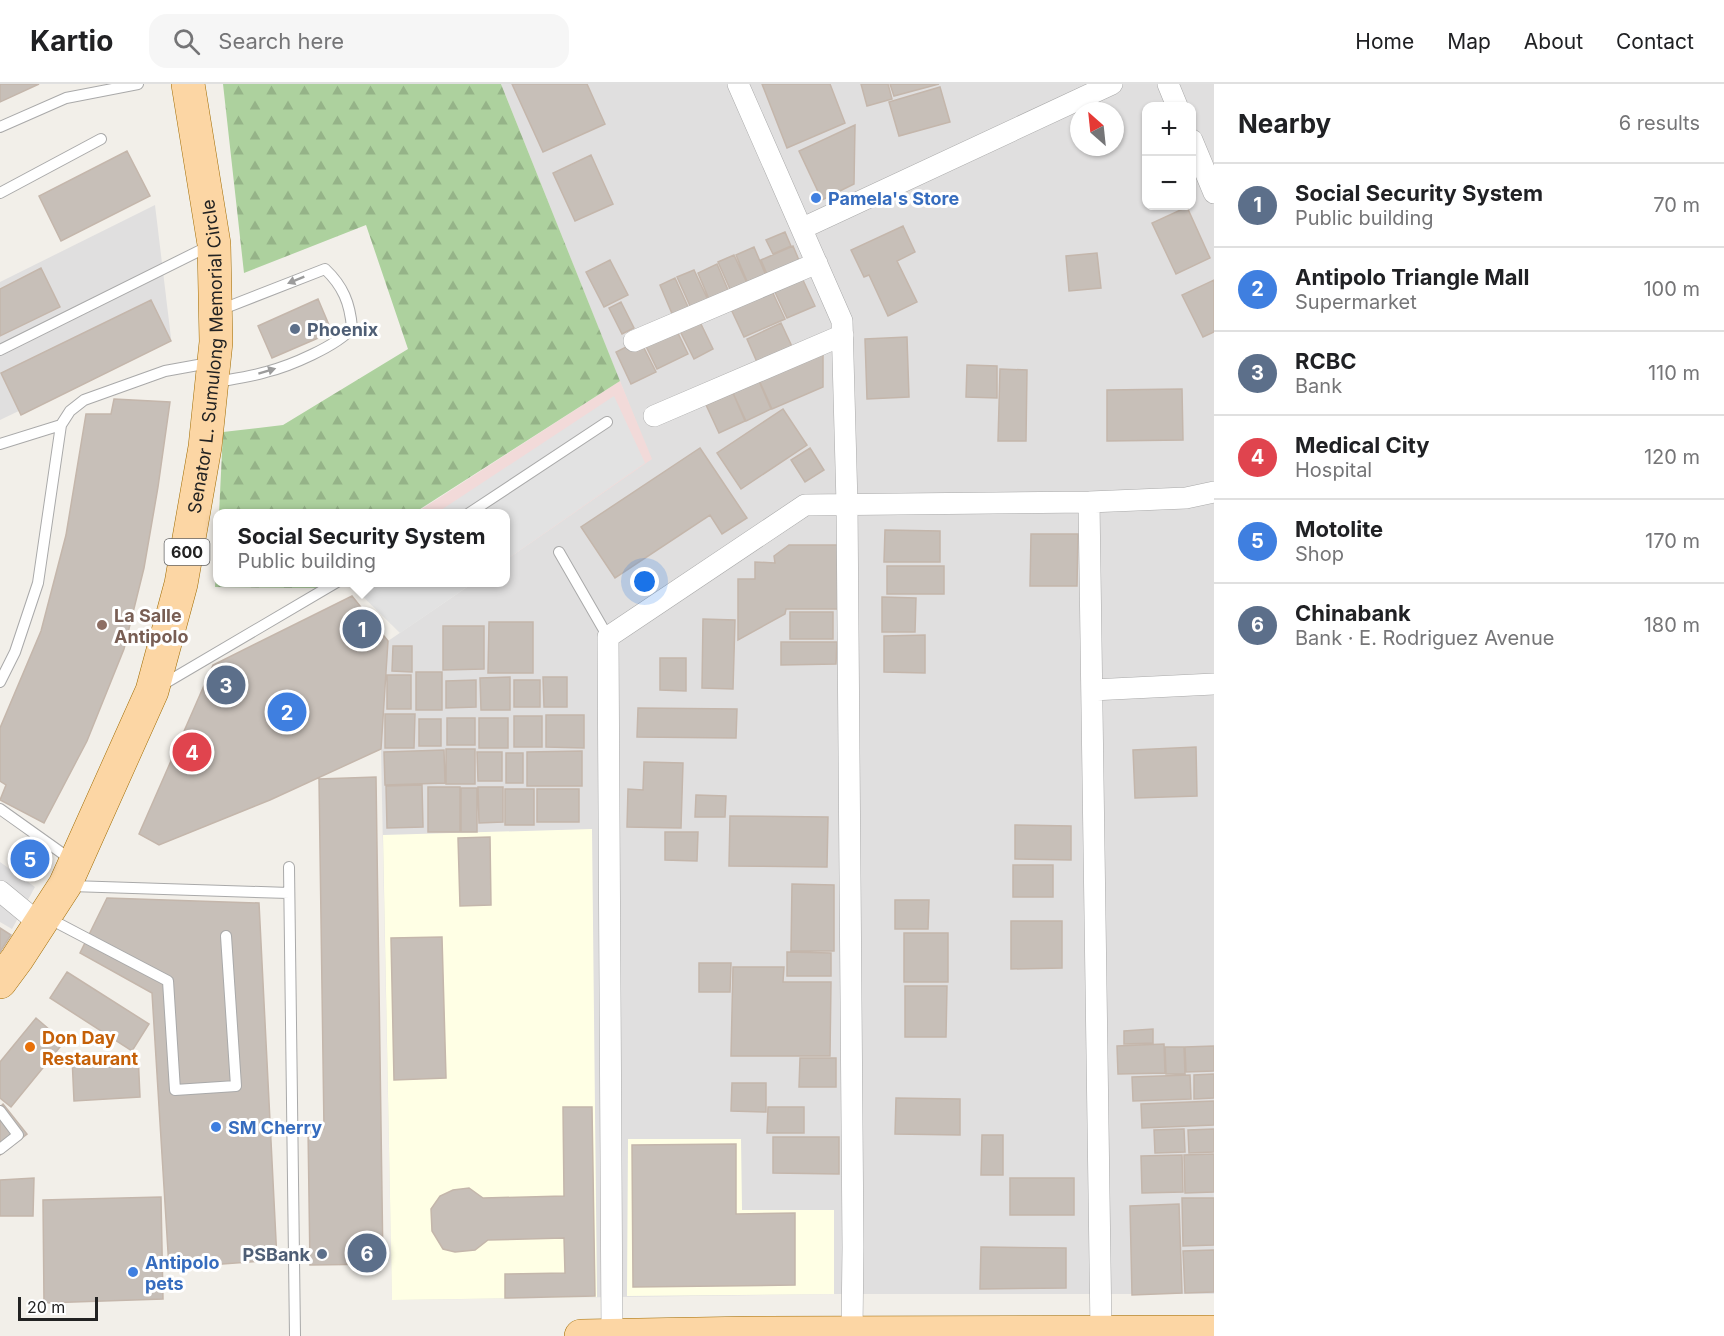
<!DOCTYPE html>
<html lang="en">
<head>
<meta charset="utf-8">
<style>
	:root { --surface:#fff; --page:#f6f6f6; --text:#202124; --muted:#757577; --line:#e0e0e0; --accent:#b45309 }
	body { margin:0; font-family:Inter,sans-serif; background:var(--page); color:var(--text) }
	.controls { position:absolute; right:18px; top:18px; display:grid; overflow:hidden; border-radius:12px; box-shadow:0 2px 4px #0004 }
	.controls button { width:54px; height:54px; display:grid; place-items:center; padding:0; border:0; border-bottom:2px solid var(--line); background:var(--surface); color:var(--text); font:30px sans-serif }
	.compass { position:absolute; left:1070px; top:18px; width:54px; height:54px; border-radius:50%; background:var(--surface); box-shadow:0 2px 4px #0004; rotate:333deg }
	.scale { position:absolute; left:18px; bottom:15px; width:80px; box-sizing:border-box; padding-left:6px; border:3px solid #222; border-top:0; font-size:16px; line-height:21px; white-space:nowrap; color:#222; -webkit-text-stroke:4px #fff; paint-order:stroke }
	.you { position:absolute; left:645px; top:498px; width:21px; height:21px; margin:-15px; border:4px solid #fff; border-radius:50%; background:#1a73e8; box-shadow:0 0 0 9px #1a73e833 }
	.badge { display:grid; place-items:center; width:39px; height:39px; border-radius:50%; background:var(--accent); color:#fff; font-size:20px; font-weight:700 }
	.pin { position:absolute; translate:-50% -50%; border:3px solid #fff; box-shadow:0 2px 6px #0006 }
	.popup { position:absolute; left:213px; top:425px; width:297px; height:78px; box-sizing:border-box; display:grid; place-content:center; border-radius:12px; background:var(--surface); filter:drop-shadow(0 2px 4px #0005); font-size:20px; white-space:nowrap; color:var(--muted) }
	.popup b { font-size:22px; color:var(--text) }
	.popup::after { content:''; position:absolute; left:50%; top:100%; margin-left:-12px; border:12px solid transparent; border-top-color:var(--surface) }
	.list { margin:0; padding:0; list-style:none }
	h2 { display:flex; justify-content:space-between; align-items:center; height:78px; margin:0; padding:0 24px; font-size:26px }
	h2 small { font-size:20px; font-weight:400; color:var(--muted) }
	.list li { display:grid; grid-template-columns:39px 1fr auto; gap:18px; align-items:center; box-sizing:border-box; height:84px; padding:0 24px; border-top:2px solid var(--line) }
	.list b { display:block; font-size:22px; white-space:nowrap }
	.list p { margin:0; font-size:20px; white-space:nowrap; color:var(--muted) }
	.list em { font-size:20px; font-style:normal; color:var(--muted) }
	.icon { flex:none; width:33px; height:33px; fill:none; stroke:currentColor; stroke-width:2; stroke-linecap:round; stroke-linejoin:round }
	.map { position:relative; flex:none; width:1214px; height:1252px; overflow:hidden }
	header { display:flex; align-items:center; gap:36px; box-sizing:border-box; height:84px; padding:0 30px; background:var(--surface); border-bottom:2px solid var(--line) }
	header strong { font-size:28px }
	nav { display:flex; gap:33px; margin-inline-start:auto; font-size:21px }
	.search { width:420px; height:54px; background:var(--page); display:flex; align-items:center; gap:15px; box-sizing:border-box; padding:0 21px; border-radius:18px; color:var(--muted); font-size:22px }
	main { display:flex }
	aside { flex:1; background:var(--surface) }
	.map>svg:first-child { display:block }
	.residential { fill:#e0dfdf; fill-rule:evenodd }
	.commercial { fill:#f2dad9 }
	.education { fill:#ffffe5 }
	.forest { fill:url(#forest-firs) }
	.parking { fill:#e2e2e2 }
	.building { fill:#c7bfb8; stroke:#c4b6ab; stroke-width:1.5 }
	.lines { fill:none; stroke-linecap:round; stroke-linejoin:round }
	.service-casing { stroke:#a9a9a9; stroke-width:12 }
	.minor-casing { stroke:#a9a9a9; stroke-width:22 }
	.primary-casing { stroke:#a06b00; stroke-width:34 }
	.service { stroke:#fff; stroke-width:10 }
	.minor { stroke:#fff; stroke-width:21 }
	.primary { stroke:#fcd6a4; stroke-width:33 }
	.oneway { fill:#9c9c9c }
	.shop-dot { fill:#3f7fe0; stroke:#fff; stroke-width:2 }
	.service-dot { fill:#5c6f8a; stroke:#fff; stroke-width:2 }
	.education-dot { fill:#8d6e63; stroke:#fff; stroke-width:2 }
	.food-dot { fill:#e8710a; stroke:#fff; stroke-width:2 }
	.labels { text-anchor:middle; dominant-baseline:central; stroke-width:6; stroke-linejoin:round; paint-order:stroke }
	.shield { fill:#fff; stroke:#646464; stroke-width:1.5 }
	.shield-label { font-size:16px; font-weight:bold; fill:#222 }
	.shop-label { font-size:18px; font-weight:bold; fill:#366cbe; stroke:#fff; text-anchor:start }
	.service-label { font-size:18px; font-weight:bold; fill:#4e5e75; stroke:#fff; text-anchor:start }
	.street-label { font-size:18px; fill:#222; stroke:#fff }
	.education-label { font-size:18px; font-weight:bold; fill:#785e54; stroke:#fff; text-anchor:start }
	.food-label { font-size:18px; font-weight:bold; fill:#c56008; stroke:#fff; text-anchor:start }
</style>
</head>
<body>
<header>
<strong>Kartio</strong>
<div class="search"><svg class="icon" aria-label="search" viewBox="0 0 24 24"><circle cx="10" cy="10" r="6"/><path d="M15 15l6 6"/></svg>Search here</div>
<nav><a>Home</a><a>Map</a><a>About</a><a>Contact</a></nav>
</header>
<main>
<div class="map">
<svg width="1214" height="1252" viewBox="0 0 1214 1252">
	<defs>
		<pattern id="forest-firs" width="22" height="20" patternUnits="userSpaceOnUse" patternTransform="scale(1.5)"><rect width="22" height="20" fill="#add19e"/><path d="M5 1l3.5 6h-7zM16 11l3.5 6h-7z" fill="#95b388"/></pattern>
	</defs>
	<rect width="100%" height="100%" fill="#f2efe9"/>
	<path class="residential" d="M501 0H1214V1210H834L392 1216 381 665 388 557 473 499 506 498V476L651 375ZM1146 22H1192V122H1146ZM1079 27H1115V63H1079Z
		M155 121 171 254 0 336V198Z
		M0 778 35 803 12 845 0 838Z"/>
	<path class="commercial" d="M620 297 652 375 506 476V430H414Z"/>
	<path class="education" d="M592 745 597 1213 392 1216 383 751Z
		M628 1055H741L742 1126H834V1210L627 1212Z"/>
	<path class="forest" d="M223 0H501L620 297 414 429 219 430 223 348 283 341 408 265 366 141 244 189Z
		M218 447V498L322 499 317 504 215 503Z"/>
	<path class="parking" d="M614 312 645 379 506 476V430H435Z
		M353 498H473V499L400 549 351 501Z"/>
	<path class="building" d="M0 0H39L0 18Z
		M512 0H587L605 40 543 68Z
		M762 0H830L845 39 787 64Z
		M861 0H888L892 15 867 22Z
		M890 0H939L894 12Z
		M940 3 950 38 899 52 889 18Z
		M855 41 854 100 822 116 799 67Z
		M127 67 150 112 61 157 39 112Z
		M591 71 613 120 575 137 553 89Z
		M1187 123 1210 174 1176 190 1152 139Z
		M903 142 915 168 897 177 917 218 888 232 869 191 864 193 851 166Z
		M785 148 791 162 773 170 766 156Z
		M793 162 801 181 769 195 761 176Z
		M754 163 767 194 749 202 736 171Z
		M1097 169 1101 204 1069 207 1066 172Z
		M734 171 747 199 730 205 718 178Z
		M610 176 628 211 604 223 586 188Z
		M717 180 728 206 709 215 698 189Z
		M41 184 60 223 0 252V205Z
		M694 186 708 216 691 224 677 193Z
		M675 194 689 225 673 232 660 201Z
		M802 194 815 222 787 234 774 206Z
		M1214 196V248L1203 253 1182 211Z
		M771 205 785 235 744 253 730 223Z
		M318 215 332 248 272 274 258 242Z
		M151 216 171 257 21 331 1 289Z
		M621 218 634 244 622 250 609 224Z
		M700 238 713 265 694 275 680 247Z
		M781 239 795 269 760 285 747 255Z
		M674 241 688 270 657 285 643 256Z
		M907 253 909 313 867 315 865 255Z
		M640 256 656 288 631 300 616 268Z
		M823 267V303L772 325 759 296Z
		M967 281 997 282V314L966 313Z
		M1000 285 1027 286 1026 357H998Z
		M759 297 771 325 746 337 733 309Z
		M1182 305 1183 356 1107 357V306Z
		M733 309 745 337 719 349 706 321Z
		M114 315 170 318 158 403 144 484 124 565 87 657 44 739 0 716 6 701 0 697V644L41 547 66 451 86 330H111Z
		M783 325 807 361 741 405 717 369Z
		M700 364 747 434 722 450 710 431 615 494 581 443Z
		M810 364 824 386 805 398 791 376Z
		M885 446 940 447V478H884Z
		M1031 450H1078L1077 502H1030Z
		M789 461H839V525H786L785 530 738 556V495H755V478L775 479 774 472Z
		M887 482H944V510H887Z
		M352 512 388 557 381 665 270 716 159 761 139 750 213 581Z
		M882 513 916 514 915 548H882Z
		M790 528H833V555H790Z
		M703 535 735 536 733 605 702 604Z
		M489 538H533V589H488Z
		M443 542H484V585L443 586Z
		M925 551V589L884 588V552Z
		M781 558H837L836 580 781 581Z
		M393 562H412V588L392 587Z
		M660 574H686V607L660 606Z
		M416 588H442V626H416Z
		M387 591H411V625H387Z
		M510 593V626H481L480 594Z
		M543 593H567V623H544Z
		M476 596V623L446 624V597Z
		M514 596H540V623H514Z
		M638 624 737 625 736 654 637 653Z
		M385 630H415L414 664H385Z
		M546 631H584V664L546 663Z
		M514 632H542V663H514Z
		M447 634H475V661H447Z
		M479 634H508V664H479Z
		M419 635H441V662H419Z
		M1196 663 1197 712 1135 714 1133 666Z
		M446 665H475V700H446Z
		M444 666 445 699 385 701 384 668Z
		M582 667V702H527V668Z
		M477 668H502V697H478Z
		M506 669H523V699H506Z
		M644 678 683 679 681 744 627 743 628 705 643 706Z
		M376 693 383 1180 310 1181 308 1045H324L319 695Z
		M422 701 423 743 387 744 386 702Z
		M428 703H460V748H428Z
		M478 703H503V738L479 739Z
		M461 704H477V748H461Z
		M505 705H534V741H505Z
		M537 705H579V738H537Z
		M696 711 726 712 725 733H695Z
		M730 732 828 733 827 783 729 782Z
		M1015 741 1071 742V776L1015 775Z
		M665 748H698L697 777 665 776Z
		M490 753 491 821 460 822 458 754Z
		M1013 781H1053V813H1013Z
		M792 800 834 801V867H791Z
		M107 814 259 819 277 1176 169 1184 152 909 80 869Z
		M895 816H929L928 845H895Z
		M1011 837H1062V884L1011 885Z
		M0 844 11 851 0 868Z
		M904 849H948V898H904Z
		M442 853 446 994 394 996 391 854Z
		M787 868 831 869V892H787Z
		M699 879H731L730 908H699Z
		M733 883H784L783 898H831L830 972H731Z
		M67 888 149 940 132 967 50 914Z
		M905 902H947L946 953H905Z
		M36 934 64 958 11 1023 0 1014V978Z
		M1153 945V959L1124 960V947Z
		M1164 960 1165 989 1118 990 1117 962Z
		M1214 962V987L1186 988 1185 963Z
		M1165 963H1184L1185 990H1166Z
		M138 969 140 1013 74 1017 72 973Z
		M800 974H836V1003H799Z
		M1214 990V1014L1194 1015V991Z
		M1190 991 1191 1015 1133 1017 1132 993Z
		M732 999H766V1028L731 1027Z
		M896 1014 960 1015V1051L895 1050Z
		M1214 1017V1041L1142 1044 1141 1020Z
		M3 1020 27 1050 0 1071V1023Z
		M563 1023H592L595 1212 505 1214V1190L565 1189 564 1154 488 1156 475 1166 455 1168 443 1165 432 1147 431 1125 440 1112 453 1106 469 1104 483 1114 564 1112Z
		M768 1023H804V1049H767Z
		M1184 1045 1185 1068 1155 1069 1154 1046Z
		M1214 1045V1068L1189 1069 1188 1046Z
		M982 1051H1003V1091H981Z
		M773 1053H839V1090L773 1089Z
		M736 1060V1130L795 1129V1201L633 1203 632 1061Z
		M1214 1070V1108L1185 1109 1184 1071Z
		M1182 1071 1183 1108 1142 1109 1141 1072Z
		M34 1094 33 1132H0V1096Z
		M1010 1094H1074V1131H1010Z
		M161 1113 163 1215 44 1219 43 1116Z
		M1182 1114H1214V1161L1183 1162Z
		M1179 1120 1182 1209 1132 1211 1130 1122Z
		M981 1163 1066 1164V1204L980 1205Z
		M1214 1166V1208L1185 1209 1183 1167Z"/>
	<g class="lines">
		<defs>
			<path id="service" d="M0 43 66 14 138 0
				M0 109 101 55
				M0 266 209 162
				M216 298C233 295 250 293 266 288 290 282 337 262 352 244 350 219 343 202 325 185L220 226
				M0 360 61 341
				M468 430 607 338
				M559 468 608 553
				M0 598 15 568 38 499 61 341 70 327 84 316 165 287 209 279
				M162 601 337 498
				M0 725 73 777
				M289 783 295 1252
				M71 802 289 809
				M48 834 168 897 175 1006 236 1002 226 852
				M0 1027 18 1051 0 1065"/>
			<path id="minor" d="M738 0 842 237 847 420 853 1163 852 1248
				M1168 0 1177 22
				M1192 56 1214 109
				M803 144 1112 0
				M634 257 817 179
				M654 332 843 251
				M1089 418 1101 1247
				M1092 606 1214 600
				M0 807 40 840
				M612 1251 608 553 805 421 1089 418 1186 414 1214 408"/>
			<g id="primary">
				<path id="s1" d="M0 898 17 875 65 801 152 607 181 500 205 363 216 258 214 160 188 0"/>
				<path d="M581 1252 754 1249 1214 1248"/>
			</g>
		</defs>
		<use href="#service" class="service-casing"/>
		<use href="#minor" class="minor-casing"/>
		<use href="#primary" class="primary-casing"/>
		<use href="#service" class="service"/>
		<use href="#minor" class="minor"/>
		<use href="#primary" class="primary"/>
	</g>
	<defs><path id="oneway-solid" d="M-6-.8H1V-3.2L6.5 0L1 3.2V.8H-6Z" transform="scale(1.5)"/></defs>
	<g class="oneway">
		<use href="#oneway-solid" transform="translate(296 196) rotate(158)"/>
		<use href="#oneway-solid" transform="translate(267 287) rotate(-17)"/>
	</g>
	<g class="shop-dot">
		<circle cx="816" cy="114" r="6"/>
		<circle cx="216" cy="1043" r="6"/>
		<circle cx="133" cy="1188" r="6"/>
	</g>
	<g class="service-dot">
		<circle cx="295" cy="245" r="6"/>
		<circle cx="322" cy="1170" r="6"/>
	</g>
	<circle class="education-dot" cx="102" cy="541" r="6"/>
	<circle class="food-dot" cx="30" cy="963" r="6"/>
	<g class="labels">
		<rect class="shield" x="164.5" y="455" width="45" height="26" rx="4.5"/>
		<g class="shield-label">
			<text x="187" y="468">600</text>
		</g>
		<g class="shop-label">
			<text x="828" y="114">Pamela's Store</text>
			<text x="228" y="1043">SM Cherry</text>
			<text x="145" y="1178">Antipolo<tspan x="145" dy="21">pets</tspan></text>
		</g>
		<g class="service-label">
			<text x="307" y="245">Phoenix</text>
			<text x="310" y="1170" text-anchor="end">PSBank</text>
		</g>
		<g class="street-label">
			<text stroke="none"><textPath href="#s1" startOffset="670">Senator L. Sumulong Memorial Circle</textPath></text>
		</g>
		<g class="education-label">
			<text x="114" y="531">La Salle<tspan x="114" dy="21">Antipolo</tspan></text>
		</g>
		<g class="food-label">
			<text x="42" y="953">Don Day<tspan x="42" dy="21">Restaurant</tspan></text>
		</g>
	</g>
</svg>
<div class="controls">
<button>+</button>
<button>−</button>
</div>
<svg class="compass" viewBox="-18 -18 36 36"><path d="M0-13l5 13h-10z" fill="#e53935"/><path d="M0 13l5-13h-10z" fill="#757577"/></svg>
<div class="scale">20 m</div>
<div class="you"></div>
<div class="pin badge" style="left:362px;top:545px;background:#5c6f8a">1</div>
<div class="popup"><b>Social Security System</b>Public building</div>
<div class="pin badge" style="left:287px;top:628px;background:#3f7fe0">2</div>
<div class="pin badge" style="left:226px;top:601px;background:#5c6f8a">3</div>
<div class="pin badge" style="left:192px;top:668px;background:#e0444e">4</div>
<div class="pin badge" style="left:30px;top:775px;background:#3f7fe0">5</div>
<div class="pin badge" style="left:367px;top:1169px;background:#5c6f8a">6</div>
</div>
<aside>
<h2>Nearby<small>6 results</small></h2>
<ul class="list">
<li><span class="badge" style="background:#5c6f8a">1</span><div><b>Social Security System</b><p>Public building</p></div><em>70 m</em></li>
<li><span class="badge" style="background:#3f7fe0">2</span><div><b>Antipolo Triangle Mall</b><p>Supermarket</p></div><em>100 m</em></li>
<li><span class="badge" style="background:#5c6f8a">3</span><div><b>RCBC</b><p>Bank</p></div><em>110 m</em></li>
<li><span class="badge" style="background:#e0444e">4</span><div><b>Medical City</b><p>Hospital</p></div><em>120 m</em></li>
<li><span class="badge" style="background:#3f7fe0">5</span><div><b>Motolite</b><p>Shop</p></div><em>170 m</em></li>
<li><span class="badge" style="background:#5c6f8a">6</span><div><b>Chinabank</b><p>Bank · E. Rodriguez Avenue</p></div><em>180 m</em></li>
</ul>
</aside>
</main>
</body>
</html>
